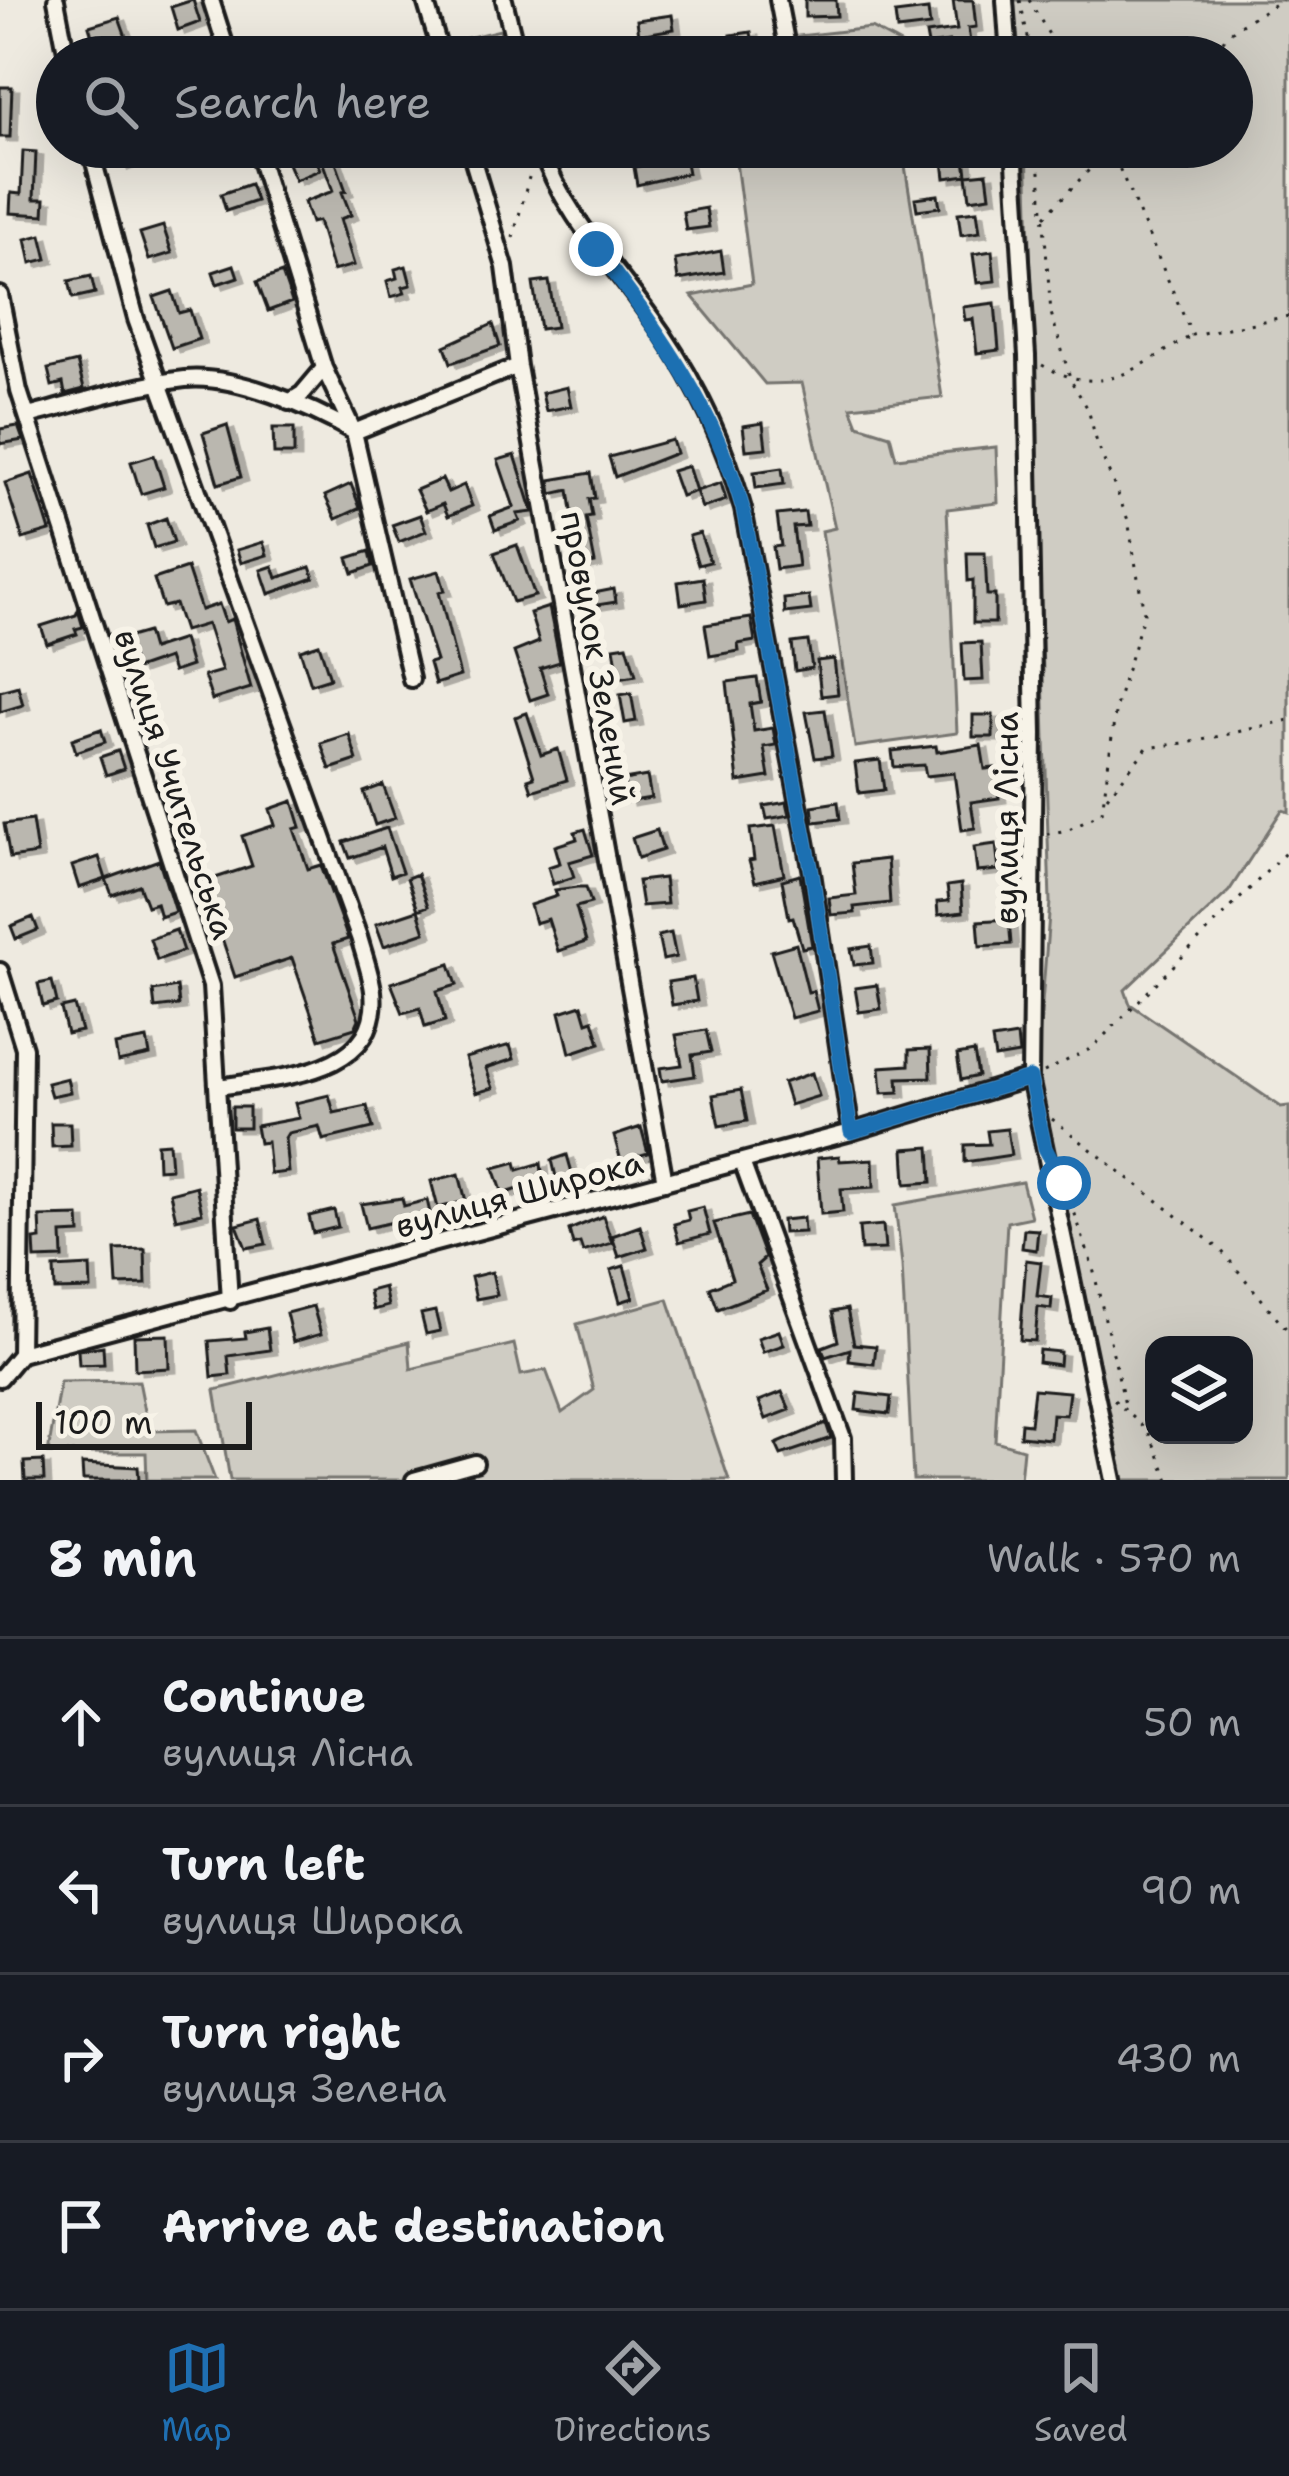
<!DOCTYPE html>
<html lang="en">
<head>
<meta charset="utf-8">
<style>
	:root { --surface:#171b24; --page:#20242c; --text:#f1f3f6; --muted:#9ea1a6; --line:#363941; --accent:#1f6fb2 }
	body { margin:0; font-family:"Shantell Sans",sans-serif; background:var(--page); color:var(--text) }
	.controls { position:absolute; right:36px; bottom:36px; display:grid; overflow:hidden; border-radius:24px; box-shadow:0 12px 48px #0002 }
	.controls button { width:108px; height:108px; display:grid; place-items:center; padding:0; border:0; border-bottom:3px solid var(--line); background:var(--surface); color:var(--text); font:60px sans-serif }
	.scale { position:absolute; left:36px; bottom:30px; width:216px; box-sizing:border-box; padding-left:12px; border:6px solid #1c1c1c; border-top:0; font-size:33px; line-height:42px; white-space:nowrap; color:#1c1c1c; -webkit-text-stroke:9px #f7f3e8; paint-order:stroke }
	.stop { position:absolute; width:36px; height:36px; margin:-27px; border:9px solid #1f6fb2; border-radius:50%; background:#fff }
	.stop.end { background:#1f6fb2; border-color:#fff; box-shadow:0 3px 12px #0008 }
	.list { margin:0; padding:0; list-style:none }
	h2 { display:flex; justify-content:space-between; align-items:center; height:156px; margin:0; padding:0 48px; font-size:51px }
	h2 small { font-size:39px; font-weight:400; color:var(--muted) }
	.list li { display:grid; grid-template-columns:78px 1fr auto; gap:36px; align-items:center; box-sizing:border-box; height:168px; padding:0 48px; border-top:3px solid var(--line) }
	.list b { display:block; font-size:45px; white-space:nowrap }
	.list p { margin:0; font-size:39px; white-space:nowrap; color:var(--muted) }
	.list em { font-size:39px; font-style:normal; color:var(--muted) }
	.icon { flex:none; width:66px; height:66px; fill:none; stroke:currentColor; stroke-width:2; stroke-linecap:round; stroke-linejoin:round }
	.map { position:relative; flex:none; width:1289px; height:1480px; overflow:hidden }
	.search { position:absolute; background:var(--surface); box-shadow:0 12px 48px #0002; left:36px; right:36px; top:36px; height:132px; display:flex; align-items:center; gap:30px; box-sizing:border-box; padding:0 42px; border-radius:66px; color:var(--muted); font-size:45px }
	.sheet { height:828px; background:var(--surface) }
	nav { display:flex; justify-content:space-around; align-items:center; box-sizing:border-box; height:168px; border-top:3px solid var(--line); background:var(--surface); font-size:33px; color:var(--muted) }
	nav a { display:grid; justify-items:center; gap:6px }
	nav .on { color:var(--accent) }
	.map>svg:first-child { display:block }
	.green { fill:#cfccc3; stroke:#767470; stroke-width:3; fill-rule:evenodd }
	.building { fill:#bab7af; stroke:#1c1c1c; stroke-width:3; filter:url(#shadow) }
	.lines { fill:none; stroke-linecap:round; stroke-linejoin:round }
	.minor-casing { stroke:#1c1c1c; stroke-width:22 }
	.path { stroke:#1c1c1c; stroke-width:3; stroke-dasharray:3 9; stroke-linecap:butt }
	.minor { stroke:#f7f3e8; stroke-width:14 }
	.route { stroke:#1f6fb2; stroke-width:15 }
	.labels { text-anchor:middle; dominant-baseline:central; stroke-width:12; stroke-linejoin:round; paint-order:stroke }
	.street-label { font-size:33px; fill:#1c1c1c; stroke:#f7f3e8 }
</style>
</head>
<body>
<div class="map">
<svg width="1289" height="1480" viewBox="0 0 1289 1480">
	<defs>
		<filter id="shadow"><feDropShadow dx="7" dy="4" stdDeviation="0" flood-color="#0004"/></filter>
	</defs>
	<rect width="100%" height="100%" fill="#eeeae0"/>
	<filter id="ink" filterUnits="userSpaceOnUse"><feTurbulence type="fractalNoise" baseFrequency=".00833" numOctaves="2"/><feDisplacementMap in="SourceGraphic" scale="24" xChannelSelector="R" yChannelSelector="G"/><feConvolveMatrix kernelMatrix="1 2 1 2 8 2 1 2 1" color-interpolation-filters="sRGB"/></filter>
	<g filter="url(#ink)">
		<path class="green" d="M1013 0H1289V812L1282 810 1229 891 1125 990 1130 1004 1281 1107 1289 1106V1480H1124L1036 1079 1050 902 1027 147H1232V57H1020ZM1154 1345H1244V1435H1154Z
			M871 28 906 47 908 57H801L798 36Z
			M500 30 507 57H458L454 41Z
			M734 147H902L942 397 851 407 858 425 890 435 896 458 996 447 998 503 947 509 957 733 855 747 822 531 835 528 802 383 765 384 692 296 752 284Z
			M1022 1182 1031 1217 1007 1222 995 1441 1023 1449 1020 1480H913L902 1265 895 1205Z
			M668 1299 729 1480H230L215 1390 409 1342 411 1369 514 1344 521 1375 546 1370 562 1413 594 1390 577 1324Z
			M139 1381 149 1431 196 1430 215 1480H147L146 1453H48L60 1382Z"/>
		<path class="building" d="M193 0 200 22 178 30 171 7Z
			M805 0H836L837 16 805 17Z
			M953 0H973L976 27 968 28 972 57H951L949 42 928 45 926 34 957 30Z
			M928 10 930 26 897 30 895 14Z
			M672 15 674 29 639 35 637 20Z
			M119 17 128 42 97 52 89 26Z
			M751 32 755 57H735L731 35Z
			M0 87H12L10 137H0Z
			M115 147H140L143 158 121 166Z
			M964 150 967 175 945 178 942 153Z
			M23 151 36 152 34 199H45L44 215 10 213 11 193 21 194Z
			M313 151 320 170 295 180 287 161Z
			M333 154 346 191 342 192 351 215 340 219 354 265 333 271 318 221 311 223 304 202 333 191 321 158Z
			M685 157 688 173 637 185 634 167Z
			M987 173 990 196 970 199 967 175Z
			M250 184 256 201 226 211 221 194Z
			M938 195 940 207 917 210 915 198Z
			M706 208 709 227 686 230 683 212Z
			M977 211 980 232 961 235 958 213Z
			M163 226 172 253 149 260 140 233Z
			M41 235 47 259 31 263 26 239Z
			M721 251 724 272 678 280 675 260Z
			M992 251 995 281 977 283 973 254Z
			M234 265 238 277 217 284 213 272Z
			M406 266 411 285 403 287 405 293 391 297 387 281 397 278 395 269Z
			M282 273 292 302 268 311 257 282Z
			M91 276 95 293 73 298 69 281Z
			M549 281 556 327 540 329 533 283Z
			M172 291 179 313 190 310 199 339 172 348 154 297Z
			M995 303 999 350 977 353 973 319 965 320 963 307Z
			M493 324 500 346 451 363 445 346Z
			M77 362 84 389 65 394 63 383 52 386 48 369Z
			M567 387 571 406 546 411 542 393Z
			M763 423 766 448 746 450 743 426Z
			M227 425 241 477 218 484 203 433Z
			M18 426 23 440 0 444V429Z
			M273 428H294V454H274Z
			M672 440 676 453 615 477 609 457Z
			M154 455 164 487 141 494 131 462Z
			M515 455 533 512 517 514 520 521 495 530 490 516 514 507 498 460Z
			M688 466 696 491 681 496 672 471Z
			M782 468 784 484 756 488 754 472Z
			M591 473 595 498 589 499 592 516 586 517 595 563 580 566 569 490 552 494 550 480Z
			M32 474 50 531 23 539 5 483Z
			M442 479 448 492 464 485 472 506 448 516 443 504 426 511 416 490Z
			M721 483 726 500 702 508 696 491Z
			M351 484 360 508 336 519 325 496Z
			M805 512 807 526 793 527 798 566 776 569 773 547 781 546 777 515Z
			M420 515 426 531 399 542 392 525Z
			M166 518 174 542 154 548 147 525Z
			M700 533 710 562 698 565 689 536Z
			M263 542 267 555 241 563 237 550Z
			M517 545 535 596 513 602 494 553Z
			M370 551 373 566 353 573 348 558Z
			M967 553H985L987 595H995V623H973V580L968 581Z
			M273 566 277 578 310 567 314 578 269 594 261 570Z
			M187 568 201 610 219 604 225 622 232 619 251 688 212 700 204 676 222 671 207 624 184 631 175 604 163 607 154 579Z
			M439 571 445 591 439 592 460 676 435 684 429 663 436 661 410 579Z
			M703 578 706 600 681 604 678 582Z
			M614 589 616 602 591 606 589 594Z
			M809 596 811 610 785 613 784 599Z
			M549 607 560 662 540 668 548 694 530 700 514 652 539 642 530 613Z
			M78 610 83 627 75 629 77 634 47 644 41 626 76 615Z
			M751 618 755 641 738 644 739 651 710 656 705 625Z
			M147 632 152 649 183 639 191 666 173 672 168 658 136 669 126 638Z
			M808 641 812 668 795 671 792 643Z
			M981 642 983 680 964 681 962 643Z
			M319 644 330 678 311 684 300 650Z
			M627 645 636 675 619 678 614 647Z
			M834 659 838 694 821 696 817 661Z
			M757 678 761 702 750 704 754 731 773 728 776 745 764 747 769 777 738 782 727 682Z
			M18 686 23 705 0 712V691Z
			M631 693 636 721 625 723 620 695Z
			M825 710 832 756 815 758 806 712Z
			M527 713 541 755 558 749 567 780 532 791 528 779 534 777 515 717Z
			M973 715H993V737H973Z
			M101 729 105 742 76 752 72 739Z
			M349 734 357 760 330 769 321 743Z
			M981 745 985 769 995 768 999 798 971 802 975 828 962 830 954 773 926 776 924 765 894 767 892 751 936 746 937 752Z
			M118 751 124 769 106 775 100 757Z
			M880 760 884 790 859 793 855 763Z
			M647 776 651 798 627 802 624 780Z
			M383 785 395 818 375 825 364 792Z
			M293 801 301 827 294 829 308 869 321 865 348 939 333 944 359 1019 355 1028 320 1039 292 958 235 977 203 882 252 866 242 836 275 825 270 809Z
			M787 802 790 815 767 819 764 806Z
			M838 802 840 819 814 822 812 806Z
			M32 820 37 854 10 858 4 824Z
			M775 826 784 875 755 882 749 861 754 860 750 829Z
			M387 828 402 872 391 876 382 847 350 858 344 842Z
			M585 829 593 855 569 862 574 877 553 884 548 867 560 863 555 846 577 839 575 832Z
			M657 830 663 850 638 858 632 838Z
			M996 844 999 870 977 872 974 847Z
			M99 857 106 879 79 888 72 866Z
			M887 859 890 903 854 907 855 913 831 915 829 898 856 895 852 863Z
			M159 860 175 912 160 917 156 903 147 906 139 885 112 895 106 879Z
			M417 874 428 906 418 910 407 878Z
			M800 875 812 946 802 948 793 917 789 918 782 880Z
			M664 878 667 904 642 906 638 881Z
			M961 884 963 912 938 915 937 902 949 901 947 886Z
			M577 887H586L591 903 576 907 586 942 558 951 548 919 535 923 530 905 557 896 555 890Z
			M418 910 425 932 384 946 376 924Z
			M33 917 38 930 16 939 11 926Z
			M1009 919 1011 944 980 946 978 921Z
			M176 930 183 951 157 960 150 939Z
			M671 933 676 957 663 960 658 936Z
			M796 944 808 992 813 991 818 1011 791 1018 771 951Z
			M871 946 873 963 854 965 851 949Z
			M450 964 457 985 437 991 445 1021 425 1027 420 1008 403 1013 391 983Z
			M693 978 697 1001 672 1005 668 982Z
			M52 981 57 1002 43 1006 38 984Z
			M877 985 881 1009 859 1012 855 988Z
			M177 987 179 1005 155 1008 153 991Z
			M74 1005 81 1031 67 1034 61 1008Z
			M582 1005 587 1022 593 1020 600 1043 570 1053 560 1012Z
			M706 1030 711 1052 692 1055 695 1076 662 1081 660 1068 682 1065 676 1035Z
			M1017 1036 1019 1054 995 1058 992 1040Z
			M147 1039 150 1055 118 1062 115 1045Z
			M510 1045 514 1059 486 1068 493 1088 476 1093 465 1058Z
			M930 1049 931 1077 898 1078 899 1092 882 1093 880 1067 909 1065V1050Z
			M974 1052 978 1076 961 1080 957 1055Z
			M812 1073 819 1096 790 1105 783 1083Z
			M67 1078 70 1092 51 1096 47 1083Z
			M741 1090 747 1121 719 1126 713 1095Z
			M329 1095 334 1113 367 1106 373 1128 323 1140 319 1126 288 1133 285 1138 288 1172 270 1174 267 1142 259 1143 256 1126 299 1118 295 1103Z
			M232 1107H249V1128H232Z
			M51 1123H70L71 1146 52 1147Z
			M641 1127 648 1153 621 1161 614 1136Z
			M1007 1129 1011 1155 965 1162V1145L989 1144 987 1131Z
			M169 1143 171 1168 158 1169 157 1144Z
			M930 1147 932 1182 906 1184 904 1149Z
			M567 1155 573 1176 557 1181 552 1160Z
			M839 1156 840 1161 873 1159 874 1187 841 1189 843 1212 821 1214 817 1158Z
			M516 1162 518 1170 541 1163 545 1202 531 1206 525 1187 503 1194 494 1168Z
			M459 1174 466 1201 438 1208 431 1181Z
			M196 1186 202 1213 176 1219 170 1193Z
			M402 1198 404 1206 427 1200 433 1226 417 1230 414 1217 367 1228 361 1204Z
			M703 1207 710 1234 679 1242 674 1224 689 1220 687 1211Z
			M334 1210 338 1227 313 1233 309 1216Z
			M749 1215 765 1258 757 1265 767 1290 718 1309 710 1288 732 1279 714 1223Z
			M79 1216 80 1233 62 1234 63 1258 35 1259 34 1240 41 1239 40 1217Z
			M603 1216 612 1243 583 1252 580 1243 573 1245 569 1230Z
			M803 1218 804 1232 783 1233 782 1220Z
			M260 1219 266 1244 246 1248 237 1225Z
			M883 1225 885 1249 861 1250 859 1227Z
			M640 1226 647 1248 619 1257 612 1236Z
			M1024 1229 1038 1230 1036 1250 1022 1248Z
			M145 1249 146 1284 117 1285 115 1250Z
			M1026 1260 1041 1262 1037 1296 1052 1298 1051 1309 1038 1307 1035 1341 1020 1340Z
			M90 1266 91 1289 55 1290 54 1268Z
			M624 1266 633 1298 620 1302 611 1270Z
			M492 1272 497 1295 476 1299 471 1277Z
			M384 1287 388 1306 373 1310 369 1291Z
			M313 1306 321 1334 293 1342 286 1313Z
			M847 1309 854 1344 876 1346 874 1364 849 1361 850 1349 825 1357 822 1347 838 1341 832 1312Z
			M435 1311 440 1331 426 1334 421 1314Z
			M267 1328 270 1350 228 1356 230 1375 212 1377 209 1341 246 1338 245 1332Z
			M779 1331 784 1345 763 1352 758 1338Z
			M168 1335 169 1368 135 1370 134 1336Z
			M103 1346 104 1364 79 1365 78 1350Z
			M1039 1350 1060 1352 1059 1365 1038 1362Z
			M1034 1389 1069 1392 1066 1415 1052 1414 1050 1439 1020 1436 1021 1423 1030 1424Z
			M782 1392 790 1410 766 1419 759 1401Z
			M858 1393 891 1397 889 1414 856 1410Z
			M826 1423 831 1438 781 1455 776 1444Z
			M43 1461 44 1480H25L24 1462Z
			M82 1464 138 1467 139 1480H83Z"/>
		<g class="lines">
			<defs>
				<path id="minor" d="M56 0 67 57
					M211 0 229 57
					M425 0 442 57
					M504 0 518 57
					M778 0 789 57
					M1005 0 1009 57
					M90 147 136 319 359 937C364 955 371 974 373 991 382 1076 276 1077 219 1087
					M256 147 324 368 354 432 411 679
					M469 147 505 267 518 366 665 1182
					M540 147C565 219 620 271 662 333 698 386 726 448 743 509L812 873 851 1132
					M1014 147 1027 356 1034 734 1030 1078 1114 1480
					M0 295 19 391 211 986 230 1301
					M289 402 302 394 324 368
					M28 416C79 403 132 385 185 379 235 374 311 407 354 432L518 366
					M0 971 24 1048 20 1354 0 1378
					M742 1162 843 1438 844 1480
					M20 1354 851 1132 1030 1078
					M414 1480 475 1463"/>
			</defs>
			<use href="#minor" class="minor-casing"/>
			<path class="path" d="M1020 0 1032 57
				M1029 0 1062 57
				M1205 57 1238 26 1282 0
				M1038 147 1051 313 1071 381 1088 409 1097 443 1128 520 1144 613 1116 706 1102 812 1067 830 1047 834
				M1110 147 1192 335 1289 316
				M1045 216 1109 149
				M513 238 532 166
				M1042 365C1106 400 1134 368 1191 336
				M1107 797 1147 748 1198 741 1289 720
				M1044 1072 1092 1048 1289 849
				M1052 1119 1220 1249 1289 1332
				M1071 1202 1093 1268 1126 1409
				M1114 1400 1148 1431 1169 1480"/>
			<use href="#minor" class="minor"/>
		</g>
	</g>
	<g class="lines" filter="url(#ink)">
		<path class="route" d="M596 249C659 330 715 410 743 509L812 873 851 1132 1030 1078 1045 1148 1064 1183"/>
	</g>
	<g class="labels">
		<g class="street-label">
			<text transform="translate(598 658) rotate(80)">провулок Зелений</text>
			<text transform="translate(175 784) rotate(72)">вулиця Учительська</text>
			<text transform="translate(1006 818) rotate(-90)">вулиця Лісна</text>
			<text transform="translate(519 1194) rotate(-15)">вулиця Широка</text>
		</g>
	</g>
</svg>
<div class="controls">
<button><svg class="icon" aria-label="layers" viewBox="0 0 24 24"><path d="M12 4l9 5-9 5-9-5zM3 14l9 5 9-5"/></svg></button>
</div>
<div class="scale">100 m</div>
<div class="stop" style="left:1064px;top:1183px"></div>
<div class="stop end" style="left:596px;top:249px"></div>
<div class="search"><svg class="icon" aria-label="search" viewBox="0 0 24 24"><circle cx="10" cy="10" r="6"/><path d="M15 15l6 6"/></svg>Search here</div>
</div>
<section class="sheet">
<h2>8 min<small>Walk · 570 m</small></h2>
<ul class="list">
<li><svg class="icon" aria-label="ahead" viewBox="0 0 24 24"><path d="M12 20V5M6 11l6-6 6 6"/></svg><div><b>Continue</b><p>вулиця Лісна</p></div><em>50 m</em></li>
<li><svg class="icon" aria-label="left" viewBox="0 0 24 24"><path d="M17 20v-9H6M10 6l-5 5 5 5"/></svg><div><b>Turn left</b><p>вулиця Широка</p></div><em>90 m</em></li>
<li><svg class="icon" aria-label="right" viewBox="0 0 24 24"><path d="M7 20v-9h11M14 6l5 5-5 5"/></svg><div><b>Turn right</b><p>вулиця Зелена</p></div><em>430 m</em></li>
<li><svg class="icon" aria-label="arrive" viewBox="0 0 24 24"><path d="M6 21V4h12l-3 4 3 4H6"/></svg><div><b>Arrive at destination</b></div></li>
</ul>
</section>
<nav>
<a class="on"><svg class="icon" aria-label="map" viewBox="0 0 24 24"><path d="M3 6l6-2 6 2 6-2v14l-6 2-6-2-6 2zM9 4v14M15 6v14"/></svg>Map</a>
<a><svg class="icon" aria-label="directions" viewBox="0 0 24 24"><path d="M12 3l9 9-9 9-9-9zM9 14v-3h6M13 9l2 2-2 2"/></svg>Directions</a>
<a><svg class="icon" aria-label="saved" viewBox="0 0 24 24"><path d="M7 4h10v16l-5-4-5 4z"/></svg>Saved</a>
</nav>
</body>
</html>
